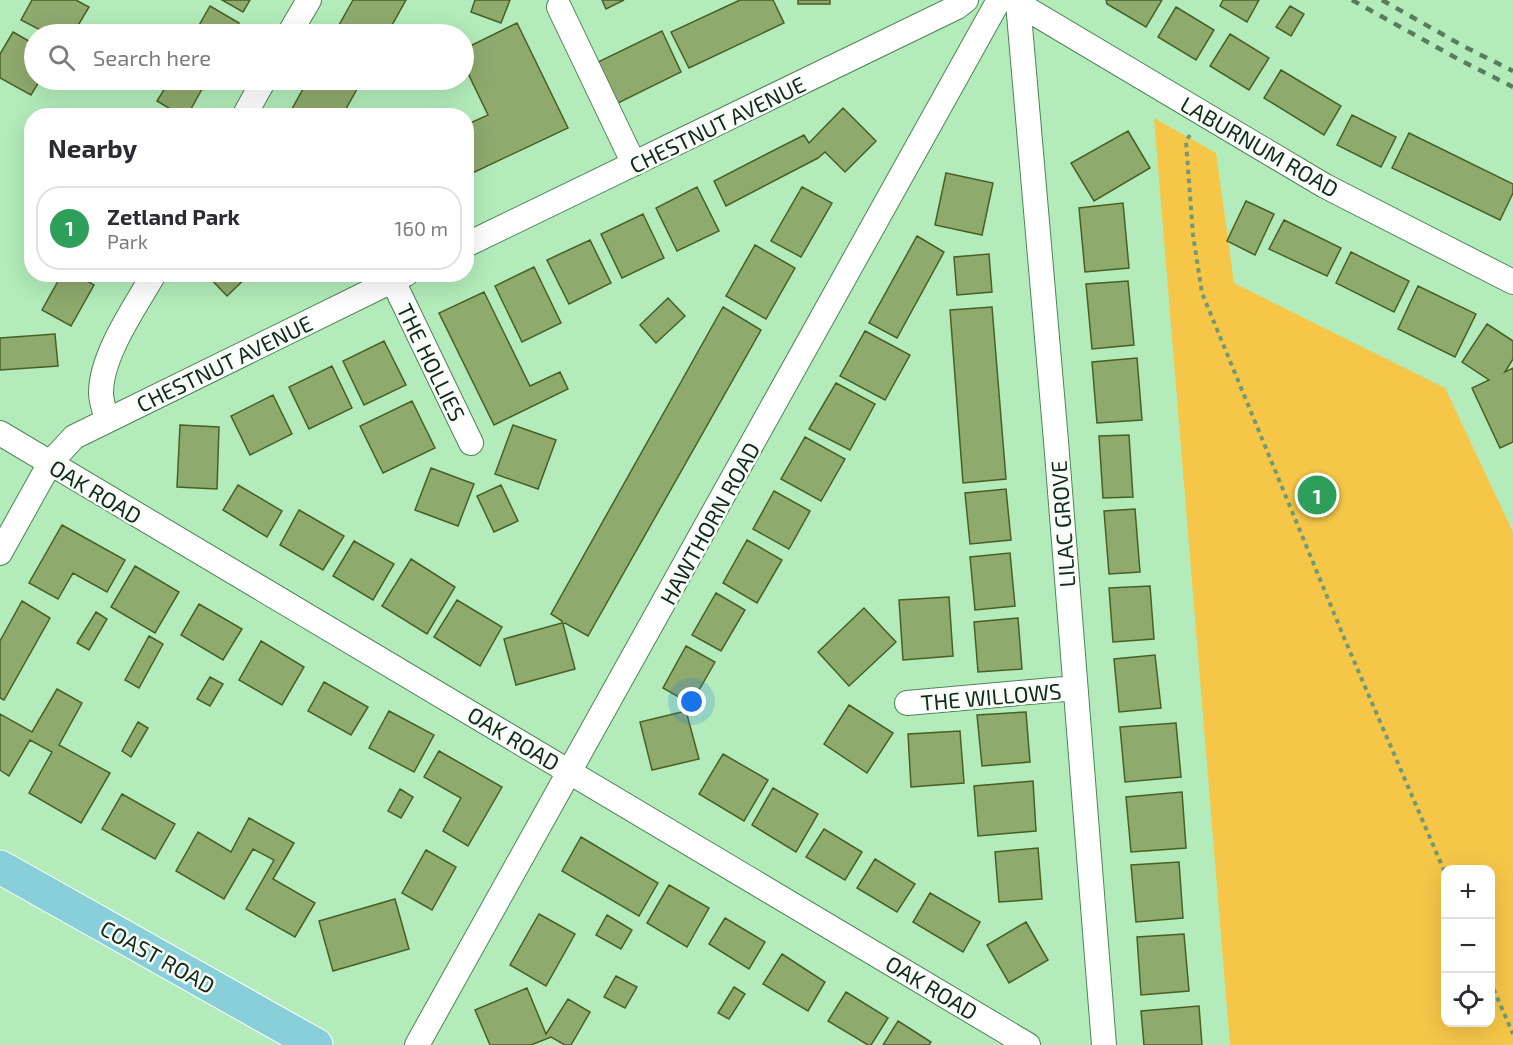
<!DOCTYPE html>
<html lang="en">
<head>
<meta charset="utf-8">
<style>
	:root { --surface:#fff; --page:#f2f2f3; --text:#2b2b33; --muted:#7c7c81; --line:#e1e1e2; --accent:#861f87 }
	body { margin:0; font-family:"Exo 2",sans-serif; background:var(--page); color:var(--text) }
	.controls { position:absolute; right:18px; bottom:18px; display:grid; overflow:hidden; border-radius:12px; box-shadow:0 6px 24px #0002 }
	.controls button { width:54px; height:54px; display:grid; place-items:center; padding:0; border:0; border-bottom:2px solid var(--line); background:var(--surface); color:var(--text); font:30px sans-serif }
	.you { position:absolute; left:692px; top:702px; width:21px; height:21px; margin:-15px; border:4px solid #fff; border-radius:50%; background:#1a73e8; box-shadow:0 0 0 9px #1a73e833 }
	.badge { display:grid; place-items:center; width:39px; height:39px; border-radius:50%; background:var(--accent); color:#fff; font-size:20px; font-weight:700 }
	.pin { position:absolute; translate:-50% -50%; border:3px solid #fff; box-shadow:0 2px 6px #0006 }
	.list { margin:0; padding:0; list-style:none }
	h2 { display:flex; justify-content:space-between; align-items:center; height:78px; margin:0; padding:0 24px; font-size:26px }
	h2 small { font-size:20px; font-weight:400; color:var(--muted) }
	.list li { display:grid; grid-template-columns:39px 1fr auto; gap:18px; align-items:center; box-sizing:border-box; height:84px; margin:0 12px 12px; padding:0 12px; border:2px solid var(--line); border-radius:24px }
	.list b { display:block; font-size:22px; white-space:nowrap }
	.list p { margin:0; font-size:20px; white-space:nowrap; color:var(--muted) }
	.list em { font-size:20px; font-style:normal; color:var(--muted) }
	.icon { flex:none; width:33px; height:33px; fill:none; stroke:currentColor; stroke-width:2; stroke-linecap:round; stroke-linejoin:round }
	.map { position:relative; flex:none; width:1513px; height:1045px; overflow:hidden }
	.search { position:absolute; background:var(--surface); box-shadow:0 6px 24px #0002; left:24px; top:24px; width:450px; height:66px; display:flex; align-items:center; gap:15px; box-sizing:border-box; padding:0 21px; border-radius:33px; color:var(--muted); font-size:22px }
	.panel { position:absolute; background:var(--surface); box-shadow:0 6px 24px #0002; left:24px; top:108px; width:450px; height:174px; border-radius:24px }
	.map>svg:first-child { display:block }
	.green { fill:#f5c648; fill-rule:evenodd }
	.building { fill:#8faa6d; stroke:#496025; stroke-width:1.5 }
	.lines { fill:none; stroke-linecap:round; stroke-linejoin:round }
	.minor-casing { stroke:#4f8456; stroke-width:26 }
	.primary-casing { stroke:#fff; stroke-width:35 }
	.path { stroke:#709a76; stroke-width:4; stroke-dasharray:4.5 4.5; stroke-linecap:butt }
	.minor { stroke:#fff; stroke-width:24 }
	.primary { stroke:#88cfd9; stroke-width:33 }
	.rail { stroke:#587d5d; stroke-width:4.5; stroke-dasharray:8 8; stroke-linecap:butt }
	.labels { text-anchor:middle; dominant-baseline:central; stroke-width:5; stroke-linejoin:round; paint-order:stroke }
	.street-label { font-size:22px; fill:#142a18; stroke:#f8fef9 }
</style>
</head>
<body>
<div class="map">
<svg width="1513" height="1045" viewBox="0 0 1513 1045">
	<rect width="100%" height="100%" fill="#b3ecba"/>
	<path class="green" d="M1154 118 1216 153 1234 283 1445 388 1513 532V1045H1230ZM1446 870H1490V1022H1446Z"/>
	<path class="building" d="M32 0H76L89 7 73 34H48L21 20Z
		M222 0H250L243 12Z
		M353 0H406L387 34H334Z
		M475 0H510L501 23 471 12Z
		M602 0H624L606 9Z
		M740 0H773L784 23 689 68 671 32Z
		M798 0H830V4H798Z
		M1106 0H1162L1146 27 1107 4Z
		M1223 0H1259L1247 22 1220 6Z
		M210 6 239 23 232 34H194Z
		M1290 6 1304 14 1291 36 1276 27Z
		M1176 7 1214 30 1196 60 1158 37Z
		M517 23 568 128 466 176V125L488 115 464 65V49Z
		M662 31 681 72 616 104 596 63Z
		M13 32 34 44V80H40L31 95 0 78V54Z
		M1230 34 1269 58 1249 90 1210 66Z
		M1281 70 1341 106 1324 135 1264 98Z
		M170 80H207L187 116H182L157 101Z
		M308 80H362L342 116H288Z
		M843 108 876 141 845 172 825 152 818 158 726 206 714 181 804 135 809 143Z
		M1352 115 1396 137 1381 167 1337 145Z
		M1128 131 1150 168 1094 201 1071 163Z
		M1409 133 1513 184V193L1500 220 1392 168Z
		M946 173 993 183 982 235 935 225Z
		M697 187 719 231 677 251 656 208Z
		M802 187 832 203 801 257 771 241Z
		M1246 201 1274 214 1255 255 1227 241Z
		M1123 203 1129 268 1085 272 1079 208Z
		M643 214 664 258 622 278 601 234Z
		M1284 220 1341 248 1327 276 1269 249Z
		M917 236 944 252 897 338 869 323Z
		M590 240 611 283 569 304 547 260Z
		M755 245 795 268 766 319 726 296Z
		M1351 252 1409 281 1394 312 1336 283Z
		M989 254 992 292 957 295 954 257Z
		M534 267 561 323 522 342 495 286Z
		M62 274H76L94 285 71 326 42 310Z
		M206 274H250L227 296Z
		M1128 281 1134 345 1092 349 1086 284Z
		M1418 286 1476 314 1455 357 1398 329Z
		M484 292 530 386 560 372 568 389 494 425 439 313Z
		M668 298 685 316 656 343 640 325Z
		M723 307 761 330 588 636 565 623 563 624 575 669 516 685 504 639 562 623V621L551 614Z
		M992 307 1006 479 963 483 950 310Z
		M1487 324 1513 341V359L1505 372 1513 368V442L1500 448 1472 388 1489 380 1462 362Z
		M865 331 910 355 885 400 840 376Z
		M55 334 58 366 0 370V338Z
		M384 341 406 385 364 405 343 361Z
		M1137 358 1142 420 1097 423 1092 362Z
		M332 366 352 408 309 429 289 387Z
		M836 383 875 404 850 450 809 429Z
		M273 395 292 434 250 455 231 416Z
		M412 401 435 448 383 473 360 426Z
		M180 425 219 427 217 489 177 487Z
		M513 425 556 440 538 489 495 474Z
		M1129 435 1133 497 1103 498 1099 436Z
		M805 437 845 459 821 501 781 479Z
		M431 468 474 484 458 526 415 510Z
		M238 485 282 511 267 537 223 510Z
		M501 485 518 521 494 532 477 496Z
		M1006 489 1011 540 970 544 965 493Z
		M774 491 810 511 789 549 753 529Z
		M1135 509 1140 572 1109 574 1104 511Z
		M299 510 344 536 323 570 280 545Z
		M62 525 125 560 107 592 73 573 58 599 29 583Z
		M747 540 782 560 757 603 723 583Z
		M354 541 394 564 373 600 333 576Z
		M1010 553 1015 606 975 610 970 557Z
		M411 559 455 587 427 634 382 606Z
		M135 566 179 592 155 633 111 607Z
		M1150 586 1154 639 1113 642 1109 588Z
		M716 593 745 610 721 651 692 635Z
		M949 597 953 656 903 660 899 600Z
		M457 600 502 627 480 666 434 637Z
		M22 601 50 618 4 700 0 698V641Z
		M199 604 242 629 223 660 181 635Z
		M864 608 896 642 849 686 818 652Z
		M96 612 107 619 89 650 77 643Z
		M1018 618 1022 669 978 672 974 622Z
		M149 636 163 644 139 688 125 680Z
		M261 641 304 667 282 705 239 680Z
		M686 646 715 662 691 704 663 688Z
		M1155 655 1161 708 1119 712 1114 659Z
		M210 677 223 684 210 706 197 699Z
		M324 682 368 707 351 735 308 711Z
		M57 689 82 703 59 745 110 773 81 823 29 793 52 752 30 740 9 776 0 770V714L32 732Z
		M849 705 893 733 867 773 824 744Z
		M389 711 434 735 414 772 369 748Z
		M686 711 699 759 652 770 640 722Z
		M1026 712 1030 762 982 766 977 715Z
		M138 722 148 728 131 757 122 751Z
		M1176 723 1181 777 1125 782 1120 727Z
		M960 731 964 783 911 787 908 734Z
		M439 751 502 787 468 846 443 831 461 798 424 777Z
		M723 754 768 780 744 821 699 794Z
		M1033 781 1036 831 978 836 974 786Z
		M773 788 818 814 796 852 752 825Z
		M400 789 413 797 401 818 388 811Z
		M1182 792 1186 848 1131 852 1126 797Z
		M122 794 175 824 155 859 102 829Z
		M249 818 294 843 273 879 315 903 295 937 246 909 274 860 253 849 224 899 176 871 198 832 231 852Z
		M824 829 862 852 845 880 806 857Z
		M581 837 658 883 639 916 562 871Z
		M1038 848 1042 899 999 902 995 852Z
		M426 850 456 867 432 910 402 893Z
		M875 859 915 884 897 912 857 888Z
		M1179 862 1183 918 1136 922 1131 865Z
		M669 885 709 908 687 947 647 923Z
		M930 893 980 922 963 952 913 922Z
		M395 899 409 949 333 971 319 921Z
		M539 914 575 934 546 986 510 965Z
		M607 915 632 930 621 949 596 935Z
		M725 918 765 942 749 969 709 944Z
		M1026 922 1048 960 1009 983 987 945Z
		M1184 934 1189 991 1141 995 1137 937Z
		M782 954 825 982 808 1011 763 984Z
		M616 976 637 987 625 1008 604 997Z
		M734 987 745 994 729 1019 718 1013Z
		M527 988 546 1034 568 999 590 1012 571 1045H565L551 1037 531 1045H490L475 1010Z
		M846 992 888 1018 871 1045H868L828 1021Z
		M1199 1006 1202 1045H1144L1141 1011Z
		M898 1021 931 1042 929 1045H883Z"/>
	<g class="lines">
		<defs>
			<path id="minor" d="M1012 0 1325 186 1513 282
				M1018 3 1056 441 1104 1045
				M559 7 634 164
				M289 34 309 0
				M244 116 264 80
				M466 245 957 7 966 0
				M393 281 471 443
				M107 420C105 411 101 402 101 393 101 355 135 307 154 274
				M0 433 1028 1045
				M0 553 50 463 74 437 406 274
				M907 703 1075 688
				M417 1045 999 0"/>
			<path id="primary" d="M0 867 316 1045"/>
		</defs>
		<use href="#minor" class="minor-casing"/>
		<use href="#primary" class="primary-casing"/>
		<path class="path" d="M1190 135 1186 141 1193 235 1202 293 1345 640 1446 875
			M1490 981 1513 1034"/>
		<use href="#minor" class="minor"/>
		<use href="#primary" class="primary"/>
		<path class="rail" d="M1352 0 1458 59 1513 87
			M1382 0 1465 47 1513 71"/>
	</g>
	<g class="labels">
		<g class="street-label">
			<text transform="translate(717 124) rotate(-26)">CHESTNUT AVENUE</text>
			<text transform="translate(1260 146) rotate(30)">LABURNUM ROAD</text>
			<text transform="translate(432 362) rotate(64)">THE HOLLIES</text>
			<text transform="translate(224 363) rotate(-26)">CHESTNUT AVENUE</text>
			<text transform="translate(96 491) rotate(31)">OAK ROAD</text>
			<text transform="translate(709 523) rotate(-61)">HAWTHORN ROAD</text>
			<text transform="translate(1062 524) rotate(-94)">LILAC GROVE</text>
			<text transform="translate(991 696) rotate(-5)">THE WILLOWS</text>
			<text transform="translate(514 738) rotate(31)">OAK ROAD</text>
			<text transform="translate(158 956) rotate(29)">COAST ROAD</text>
			<text transform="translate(932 987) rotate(31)">OAK ROAD</text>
		</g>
	</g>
</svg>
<div class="controls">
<button>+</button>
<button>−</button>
<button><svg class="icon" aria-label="locate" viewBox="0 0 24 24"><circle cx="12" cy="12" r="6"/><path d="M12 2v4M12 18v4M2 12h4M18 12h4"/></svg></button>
</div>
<div class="you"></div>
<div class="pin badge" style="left:1317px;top:495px;background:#2e9e5b">1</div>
<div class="search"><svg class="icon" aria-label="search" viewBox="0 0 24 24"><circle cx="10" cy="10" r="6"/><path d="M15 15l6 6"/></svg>Search here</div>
<section class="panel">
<h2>Nearby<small></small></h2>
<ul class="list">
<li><span class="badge" style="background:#2e9e5b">1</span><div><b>Zetland Park</b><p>Park</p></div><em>160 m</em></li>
</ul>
</section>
</div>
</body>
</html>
